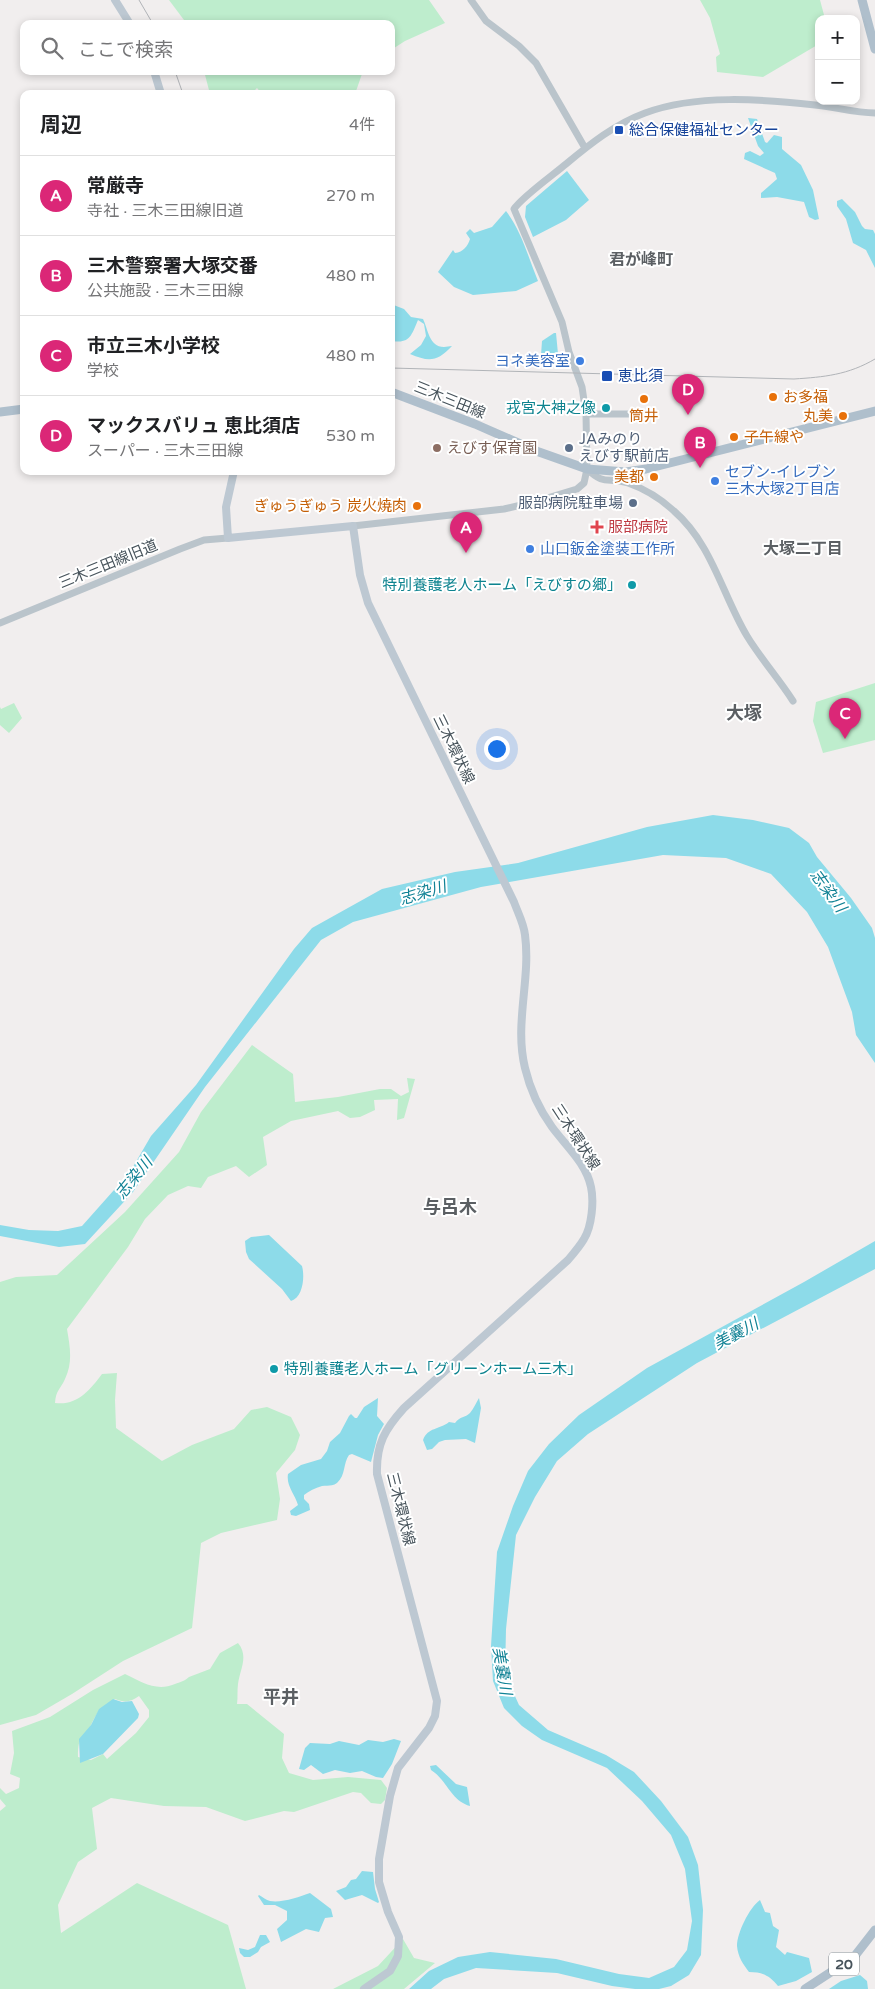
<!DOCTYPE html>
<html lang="ja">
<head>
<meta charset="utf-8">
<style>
	:root { --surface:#fff; --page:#f6f6f6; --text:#202124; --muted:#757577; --line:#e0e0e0; --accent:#db2777 }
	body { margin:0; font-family:"Varela Round","Noto Sans JP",sans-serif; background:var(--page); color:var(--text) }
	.controls { position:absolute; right:15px; top:15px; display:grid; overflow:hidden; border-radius:10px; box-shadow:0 2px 8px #0003 }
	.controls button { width:45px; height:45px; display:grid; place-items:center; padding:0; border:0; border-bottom:1px solid var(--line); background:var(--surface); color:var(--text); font:25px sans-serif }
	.you { position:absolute; left:496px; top:748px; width:18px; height:18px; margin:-12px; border:4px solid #fff; border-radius:50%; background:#1a73e8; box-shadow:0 0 0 8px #1a73e833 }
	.badge { display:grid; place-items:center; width:32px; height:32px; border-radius:50%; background:var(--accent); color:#fff; font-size:16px; font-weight:700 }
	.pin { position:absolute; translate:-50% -41px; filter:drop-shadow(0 1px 2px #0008) }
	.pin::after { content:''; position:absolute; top:26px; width:18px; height:15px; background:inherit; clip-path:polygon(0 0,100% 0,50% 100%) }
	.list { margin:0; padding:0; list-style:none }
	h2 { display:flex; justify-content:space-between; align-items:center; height:65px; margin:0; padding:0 20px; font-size:21px }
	h2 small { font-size:16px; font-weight:400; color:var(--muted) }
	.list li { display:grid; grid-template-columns:32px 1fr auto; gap:15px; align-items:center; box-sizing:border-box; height:80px; padding:0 20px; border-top:1px solid var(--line) }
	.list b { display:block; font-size:19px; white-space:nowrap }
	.list p { margin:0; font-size:16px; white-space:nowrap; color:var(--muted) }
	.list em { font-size:16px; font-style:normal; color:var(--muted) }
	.icon { flex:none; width:28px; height:28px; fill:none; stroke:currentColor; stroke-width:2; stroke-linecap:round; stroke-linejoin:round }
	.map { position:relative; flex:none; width:875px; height:1989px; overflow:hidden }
	.search { position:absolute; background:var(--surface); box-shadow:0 2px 8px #0003; left:20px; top:20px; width:375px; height:55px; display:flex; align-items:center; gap:12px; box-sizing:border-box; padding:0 18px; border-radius:10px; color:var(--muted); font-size:19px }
	.panel { position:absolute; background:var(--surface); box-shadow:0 2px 8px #0003; left:20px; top:90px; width:375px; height:385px; border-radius:10px }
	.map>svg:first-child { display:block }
	.green { fill:#beedcd; fill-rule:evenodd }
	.water { fill:#8ddbe9 }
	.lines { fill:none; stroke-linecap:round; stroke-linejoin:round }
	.tertiary { stroke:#bac4cb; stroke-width:7 }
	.secondary { stroke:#bdc8d2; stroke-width:8 }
	.primary { stroke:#afbfcc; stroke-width:9 }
	.rail { stroke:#b1b4b8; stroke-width:1 }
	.transit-dot { fill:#1a4fb4; stroke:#fff; stroke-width:2 }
	.shop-dot { fill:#3f7fe0; stroke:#fff; stroke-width:2 }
	.food-dot { fill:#e8710a; stroke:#fff; stroke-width:2 }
	.culture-dot { fill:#0f9aa8; stroke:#fff; stroke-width:2 }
	.education-dot { fill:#8d6e63; stroke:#fff; stroke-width:2 }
	.service-dot { fill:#5c6f8a; stroke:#fff; stroke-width:2 }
	.health-dot { fill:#e0444e; stroke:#fff; stroke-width:2 }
	.labels { text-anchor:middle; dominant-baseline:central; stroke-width:4; stroke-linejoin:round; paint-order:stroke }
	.shield { fill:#fff; stroke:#7e878c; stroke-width:1 }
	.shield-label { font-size:14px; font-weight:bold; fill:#47535b }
	.transit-label { font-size:15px; fill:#164399; stroke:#fff; text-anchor:start }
	.shop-label { font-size:15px; fill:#366cbe; stroke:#fff; text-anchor:start }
	.food-label { font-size:15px; fill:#c56008; stroke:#fff; text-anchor:end }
	.street-label { font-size:15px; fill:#47535b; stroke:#fff }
	.culture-label { font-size:15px; fill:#0d838f; stroke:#fff; text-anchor:end }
	.service-label { font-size:15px; fill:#4e5e75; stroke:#fff; text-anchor:start }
	.education-label { font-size:15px; fill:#785e54; stroke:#fff; text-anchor:start }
	.health-label { font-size:15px; fill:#be3a42; stroke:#fff; text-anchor:start }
	.neighbourhood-label { font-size:16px; font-weight:bold; fill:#5b5f63; stroke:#fff }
	.water-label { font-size:16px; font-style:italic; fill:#118295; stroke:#fff }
	.quarter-label { font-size:18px; font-weight:bold; fill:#5b5f63; stroke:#fff }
</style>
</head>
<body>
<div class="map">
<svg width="875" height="1989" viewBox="0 0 875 1989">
	<rect width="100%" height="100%" fill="#f1eeee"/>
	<path class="green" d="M169 0H429L445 23 405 41 391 50V24H187Z
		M700 0H820L824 15 827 19H819V44L763 77 717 72 716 57 720 54 710 18Z
		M204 71H363L355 94H262L257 88 251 94H210Z
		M875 683V740L823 753 813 721 816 702Z
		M14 703 22 718 9 733 0 725V707L1 709Z
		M252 1045 293 1074 295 1102 338 1097 380 1089H391L401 1096 409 1092 407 1078 415 1079 404 1118 397 1120 398 1099 374 1100 375 1110 360 1117 350 1118 338 1111 291 1121 263 1137 267 1165 249 1177 236 1166 208 1177 201 1188 188 1186 168 1195 145 1219 128 1247 67 1329C70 1347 73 1362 65 1379 60 1390 56 1390 55 1403 77 1406 90 1390 102 1374L117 1373 115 1400 116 1428 162 1461 192 1445 234 1429 251 1410 267 1407 291 1417 300 1435 295 1450 276 1473 280 1499 277 1520 221 1533 201 1543 192 1628 123 1661 72 1694 36 1715 0 1725V1282L16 1277 57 1275 125 1212 179 1152 201 1112Z
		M238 1643C249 1656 240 1669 238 1684 237 1691 238 1697 237 1704H247L284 1734 282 1758 289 1773 313 1780 348 1777 381 1780 387 1788 385 1800 381 1804 371 1803 361 1793 353 1792 294 1812 284 1811 245 1821 206 1807 164 1806 111 1798 92 1808 97 1849 78 1862 58 1905 61 1933 137 1883 228 1925 246 1989H0V1811L6 1806 0 1799V1788L6 1794 19 1788 20 1778 10 1774 14 1753 12 1731 50 1717 93 1690 125 1674C142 1682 156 1692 175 1684 180 1682 185 1681 189 1677L210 1669 220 1653ZM139 1696 149 1710V1717L136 1733 107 1759 103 1754 91 1760 78 1757C78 1733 83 1742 91 1725 98 1710 101 1708 115 1699 125 1703 131 1702 139 1696Z
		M403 1939 414 1958 435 1963 404 1989H333L378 1966Z"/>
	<path class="water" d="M748 118 757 119 765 142 767 143 774 135 782 137V149L801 165 813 190 819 219 815 220 809 217 804 202 777 197 761 198V193L777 179 775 173 744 159 745 153 750 151 760 156 764 153 758 146Z
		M567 171 589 200 566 220 533 237 525 217 526 206Z
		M842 199 855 212 862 226 865 229 873 230 875 234V268L866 250 853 243 846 219 837 206V201Z
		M506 211C522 232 528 257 538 281L516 291 473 295 454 287 438 272 453 250 455 253C463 252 468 246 470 239L466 233 470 229 474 233 492 227Z
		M391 304 404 309 411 317 423 319C428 329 429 347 444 347 447 347 449 346 452 346 437 362 429 362 410 354L421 345 426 336 424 324 418 320C412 334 410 344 393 341Z
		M554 333H556L558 354 556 356 541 355 542 341Z
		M713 815 753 820 789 828 809 843 817 857 851 898 872 928 875 938V1063L856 1035 852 1012 828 947 807 912 771 874 726 858 663 855 481 887 353 922 321 940 205 1087 133 1192 85 1244 59 1247 0 1236V1225L29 1230 58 1231 82 1226 130 1172 151 1136 196 1085 294 949 312 928 382 889 455 872 518 863 647 827Z
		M269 1235 302 1266C305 1277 303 1297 291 1301L282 1289 249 1259 246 1252 245 1241 251 1237Z
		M875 1241V1269L697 1363 588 1434 557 1461 535 1497 516 1535 506 1629 505 1674 519 1705 548 1730 606 1755 634 1772 661 1801 688 1837 698 1865 703 1910 701 1955 689 1975 671 1986 659 1989H635L612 1986 557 1973 476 1968 444 1979 431 1989H409L429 1971 458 1957 490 1952 556 1959 619 1974 649 1978 674 1967 687 1950 692 1921 685 1869 671 1835 642 1801 607 1768 542 1740 522 1726 504 1708 493 1681 491 1646 497 1552 513 1506 528 1471 549 1444 579 1415 647 1368 804 1282Z
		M378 1398 377 1416 384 1424 378 1435 371 1462 352 1454 349 1455C343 1463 346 1475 337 1483 332 1487 327 1485 322 1486 315 1488 309 1491 304 1495V1499L309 1504 310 1510 296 1516 291 1515 290 1511 298 1505C295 1494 286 1486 288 1474L301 1465 321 1459 327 1451 330 1442 340 1433 349 1416 351 1414 355 1418H357L364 1407Z
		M479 1398 481 1408 475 1443 466 1439 445 1440 439 1442 432 1449 427 1450 423 1440C428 1427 439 1430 449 1422L455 1423C460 1416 465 1418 470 1413 474 1408 476 1403 479 1398Z
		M113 1699 122 1702 132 1701 139 1714 138 1718 103 1754 80 1763 79 1739 91 1725 99 1709Z
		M394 1739 401 1741 392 1764 383 1778 376 1777 362 1771 350 1773 335 1770 323 1774 311 1765 304 1770 299 1769 305 1748 310 1743 330 1744 339 1741 359 1745 368 1740 383 1742Z
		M436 1765 456 1784 467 1787 470 1806C451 1801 447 1780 431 1770L430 1766Z
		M362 1871 373 1872 375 1889 379 1902 378 1903 362 1895 345 1900 336 1891 346 1887 351 1880 356 1879Z
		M310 1893 331 1909 333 1917 325 1918 319 1932 306 1929 281 1942 277 1929 287 1920V1911L275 1905H264L258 1896 259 1895C263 1897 266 1900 270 1901 282 1903 299 1897 310 1893Z
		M760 1900 765 1912 770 1913 773 1926 779 1930 776 1947 785 1955 787 1952 809 1958 812 1972 796 1981 778 1986C770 1976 763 1972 749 1972 743 1964 738 1957 737 1946 737 1933 749 1908 760 1900Z
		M260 1935H266L270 1942 261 1947 258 1952 250 1957H244L240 1953 239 1948 248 1950 255 1947Z
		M860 1975 867 1981 868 1989H829L841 1981Z"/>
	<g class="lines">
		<path class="tertiary" d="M471 0 486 21 519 46 536 63 585 148
			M586 414H635
			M587 469C606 487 607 476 628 483 645 489 661 499 674 511 712 544 722 594 747 636 761 659 779 679 793 701
			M353 526 504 509 534 502 577 489 584 483 587 469 586 414 582 387 569 352 562 322 514 209C522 197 553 175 566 164 590 144 615 124 645 113 696 94 762 99 815 105 835 107 855 113 875 113
			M0 623 180 549 204 540 228 538"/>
		<path class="secondary" d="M115 0 130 24
			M154 71 161 94
			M234 471 226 507 228 538 353 526 360 575 368 603 514 902C518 913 524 924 525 935 531 979 514 1024 525 1068 530 1089 539 1109 552 1127 566 1146 586 1163 591 1187 594 1201 592 1226 584 1239 580 1246 574 1253 568 1260L404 1408C385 1429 376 1444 377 1474L437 1701 435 1716 429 1728 398 1768 390 1796 379 1859V1882L388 1912 399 1937 398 1956 390 1971 364 1989"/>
		<path class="primary" d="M862 0 875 49
			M391 392 475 424 539 452 587 469 626 472 646 469 875 411
			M0 412 24 409
			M805 1989 854 1957 875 1930"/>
		<path class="rail" d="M139 0 153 24
			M175 71 183 94
			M391 368 794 379C824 377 848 375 875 359"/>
	</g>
	<g class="transit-dot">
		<rect x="614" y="125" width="10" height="10" rx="2.5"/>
		<rect x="601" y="370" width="12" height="12" rx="2.5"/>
	</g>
	<g class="shop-dot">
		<circle cx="580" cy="361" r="5"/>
		<circle cx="715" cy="481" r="5"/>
		<circle cx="530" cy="549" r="5"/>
	</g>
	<g class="food-dot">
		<circle cx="773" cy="397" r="5"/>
		<circle cx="644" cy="399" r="5"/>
		<circle cx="843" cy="416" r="5"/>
		<circle cx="734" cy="437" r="5"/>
		<circle cx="654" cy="477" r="5"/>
		<circle cx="417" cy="506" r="5"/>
	</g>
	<g class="culture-dot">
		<circle cx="606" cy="408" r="5"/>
		<circle cx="632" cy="585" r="5"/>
		<circle cx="274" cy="1369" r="5"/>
	</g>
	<circle class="education-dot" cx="437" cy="448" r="5"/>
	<g class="service-dot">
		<circle cx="569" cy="448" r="5"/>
		<circle cx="633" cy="503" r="5"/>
	</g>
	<path class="health-dot" d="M594.5 519.5h5v5h5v5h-5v5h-5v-5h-5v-5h5z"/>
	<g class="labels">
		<rect class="shield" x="829" y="1952.5" width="30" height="23" rx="4"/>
		<g class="shield-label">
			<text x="844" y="1964">20</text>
		</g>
		<g class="transit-label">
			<text x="629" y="130">総合保健福祉センター</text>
			<text x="618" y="376">恵比須</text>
		</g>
		<g class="shop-label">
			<text x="570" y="361" text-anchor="end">ヨネ美容室</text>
			<text x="725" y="472">セブン-イレブン<tspan x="725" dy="17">三木大塚2丁目店</tspan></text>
			<text x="540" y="549">山口鈑金塗装工作所</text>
		</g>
		<g class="food-label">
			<text x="783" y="397" text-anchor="start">お多福</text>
			<text x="644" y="416" text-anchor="middle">筒井</text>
			<text x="833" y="416">丸美</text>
			<text x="744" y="437" text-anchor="start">子午線や</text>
			<text x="644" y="477">美都</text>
			<text x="407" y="506">ぎゅうぎゅう 炭火焼肉</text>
		</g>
		<g class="street-label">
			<text transform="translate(450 400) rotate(22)">三木三田線</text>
			<text transform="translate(108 564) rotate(-22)">三木三田線旧道</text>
			<text transform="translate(454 749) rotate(64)">三木環状線</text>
			<text transform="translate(576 1137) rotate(57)">三木環状線</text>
			<text transform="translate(401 1509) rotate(76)">三木環状線</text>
		</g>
		<g class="culture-label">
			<text x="596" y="408">戎宮大神之像</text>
			<text x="622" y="585">特別養護老人ホーム「えびすの郷」</text>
			<text x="284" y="1369" text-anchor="start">特別養護老人ホーム「グリーンホーム三木」</text>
		</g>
		<g class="service-label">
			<text x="579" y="439">JAみのり<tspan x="579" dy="17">えびす駅前店</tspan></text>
			<text x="623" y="503" text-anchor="end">服部病院駐車場</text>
		</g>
		<g class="education-label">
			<text x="447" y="448">えびす保育園</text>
		</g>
		<g class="health-label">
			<text x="608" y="527">服部病院</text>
		</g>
		<g class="neighbourhood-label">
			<text x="641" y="260">君が峰町</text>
			<text x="803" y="549">大塚二丁目</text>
		</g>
		<g class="water-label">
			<text transform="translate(828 891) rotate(54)">志染川</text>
			<text transform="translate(423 893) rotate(-17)">志染川</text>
			<text transform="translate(134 1178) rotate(-51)">志染川</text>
			<text transform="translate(736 1334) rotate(-28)">美嚢川</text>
			<text transform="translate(502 1671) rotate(81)">美嚢川</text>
		</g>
		<g class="quarter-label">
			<text x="744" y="713">大塚</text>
			<text x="450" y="1207">与呂木</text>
			<text x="281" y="1697">平井</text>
		</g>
	</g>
</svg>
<div class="controls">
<button>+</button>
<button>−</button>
</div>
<div class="you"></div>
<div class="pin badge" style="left:466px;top:553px">A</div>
<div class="pin badge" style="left:700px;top:468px">B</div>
<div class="pin badge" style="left:845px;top:739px">C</div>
<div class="pin badge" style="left:688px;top:415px">D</div>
<div class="search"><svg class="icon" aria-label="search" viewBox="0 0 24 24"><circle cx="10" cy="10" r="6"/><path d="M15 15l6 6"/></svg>ここで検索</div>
<section class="panel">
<h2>周辺<small>4件</small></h2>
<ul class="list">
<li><span class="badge">A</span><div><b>常厳寺</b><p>寺社 · 三木三田線旧道</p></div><em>270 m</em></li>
<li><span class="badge">B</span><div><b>三木警察署大塚交番</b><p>公共施設 · 三木三田線</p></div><em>480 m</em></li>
<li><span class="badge">C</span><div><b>市立三木小学校</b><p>学校</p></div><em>480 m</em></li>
<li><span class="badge">D</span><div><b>マックスバリュ 恵比須店</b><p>スーパー · 三木三田線</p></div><em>530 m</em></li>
</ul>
</section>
</div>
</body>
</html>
